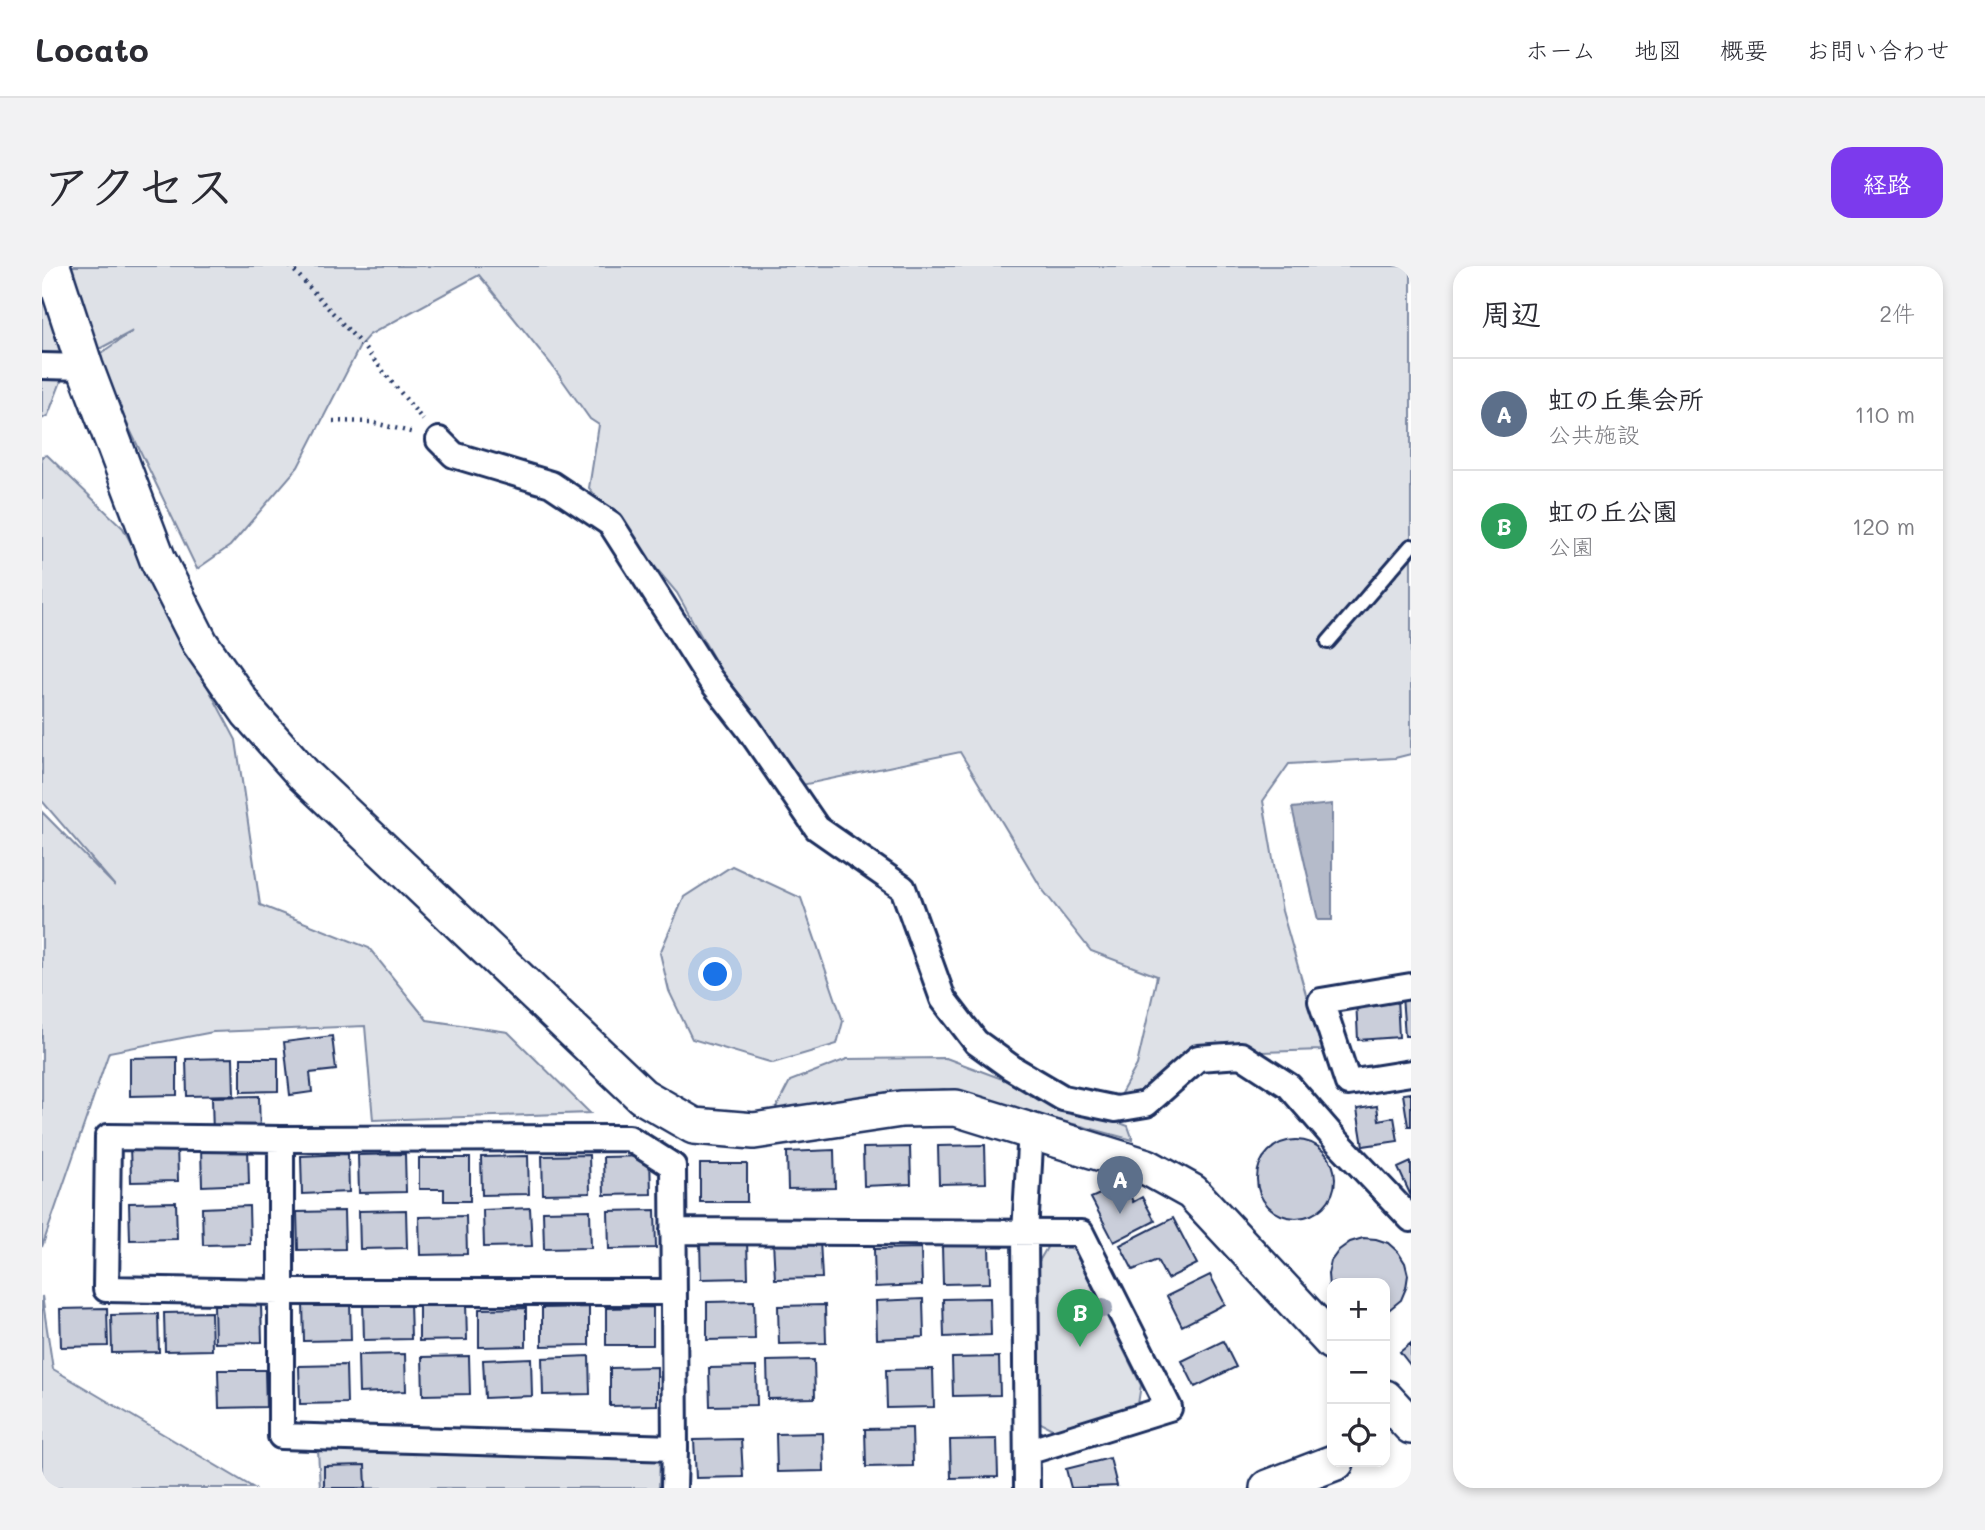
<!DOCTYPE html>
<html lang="ja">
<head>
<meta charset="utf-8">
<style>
	:root { --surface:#fff; --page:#f2f2f3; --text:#2b2b33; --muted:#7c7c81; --line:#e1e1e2; --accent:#7c3aed }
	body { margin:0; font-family:Mali,"Klee One",sans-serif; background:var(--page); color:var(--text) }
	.controls { position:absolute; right:21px; bottom:21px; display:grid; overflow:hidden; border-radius:14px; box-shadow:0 4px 10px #0003 }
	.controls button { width:63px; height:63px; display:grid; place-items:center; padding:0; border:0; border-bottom:2px solid var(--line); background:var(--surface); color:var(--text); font:35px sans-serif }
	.you { position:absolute; left:674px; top:709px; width:24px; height:24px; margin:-18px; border:5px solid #fff; border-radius:50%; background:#1a73e8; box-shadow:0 0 0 10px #1a73e833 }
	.badge { display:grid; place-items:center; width:46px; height:46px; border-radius:50%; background:var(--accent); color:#fff; font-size:23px; font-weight:700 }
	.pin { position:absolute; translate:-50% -58px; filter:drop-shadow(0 2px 4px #0008) }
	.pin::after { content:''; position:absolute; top:37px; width:24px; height:21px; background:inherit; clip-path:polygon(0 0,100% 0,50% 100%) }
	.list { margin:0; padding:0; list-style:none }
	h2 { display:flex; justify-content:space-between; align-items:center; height:91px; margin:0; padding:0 28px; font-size:30px }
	h2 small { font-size:23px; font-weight:400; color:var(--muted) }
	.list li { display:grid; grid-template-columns:46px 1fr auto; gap:21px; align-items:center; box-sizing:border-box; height:112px; padding:0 28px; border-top:2px solid var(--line) }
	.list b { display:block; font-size:26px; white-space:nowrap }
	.list p { margin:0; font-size:23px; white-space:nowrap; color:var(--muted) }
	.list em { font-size:23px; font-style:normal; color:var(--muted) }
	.icon { flex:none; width:38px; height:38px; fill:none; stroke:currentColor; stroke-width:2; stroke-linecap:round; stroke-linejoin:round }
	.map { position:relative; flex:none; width:1369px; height:1222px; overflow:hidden; border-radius:21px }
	header { display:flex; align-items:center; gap:42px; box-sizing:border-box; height:98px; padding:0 35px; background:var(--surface); border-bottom:2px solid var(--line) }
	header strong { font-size:33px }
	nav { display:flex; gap:38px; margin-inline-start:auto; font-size:24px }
	.intro { display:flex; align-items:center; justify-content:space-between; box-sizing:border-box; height:168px; padding:0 42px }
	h1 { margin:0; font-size:49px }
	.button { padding:18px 32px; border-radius:21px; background:var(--accent); color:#fff; font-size:24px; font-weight:700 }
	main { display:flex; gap:42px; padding:0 42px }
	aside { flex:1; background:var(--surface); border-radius:21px; box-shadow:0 4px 10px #0003 }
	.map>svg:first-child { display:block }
	.green { fill:#dee1e7; stroke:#7c88a2; stroke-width:2 }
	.water { fill:#b5bbca; stroke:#77839f; stroke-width:2 }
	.building { fill:#caceda; stroke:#1b2f5e; stroke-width:2 }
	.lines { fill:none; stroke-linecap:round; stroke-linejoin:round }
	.lane-casing { stroke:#1b2f5e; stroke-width:18 }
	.street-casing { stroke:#1b2f5e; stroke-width:30 }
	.secondary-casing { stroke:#1b2f5e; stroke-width:40 }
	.path { stroke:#1b2f5e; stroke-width:4.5; stroke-dasharray:2 5; stroke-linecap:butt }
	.lane { stroke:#fff; stroke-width:12 }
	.street { stroke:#fff; stroke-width:24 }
	.secondary { stroke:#fff; stroke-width:35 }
	.tree { fill:#9da5b9 }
</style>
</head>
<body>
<header>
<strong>Locato</strong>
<nav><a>ホーム</a><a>地図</a><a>概要</a><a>お問い合わせ</a></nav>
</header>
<div class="intro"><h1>アクセス</h1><a class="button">経路</a></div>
<main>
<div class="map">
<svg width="1369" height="1222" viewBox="0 0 1369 1222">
	<rect width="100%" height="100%" fill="#fff"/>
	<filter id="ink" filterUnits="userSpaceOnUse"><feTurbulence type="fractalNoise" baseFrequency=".0143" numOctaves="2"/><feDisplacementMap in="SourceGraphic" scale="14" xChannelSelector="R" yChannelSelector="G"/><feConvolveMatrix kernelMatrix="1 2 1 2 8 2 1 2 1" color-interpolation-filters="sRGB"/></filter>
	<g filter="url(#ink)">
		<path class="green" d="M0 0H1369V488L1353 492 1247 498 1221 535 1240 645 1280 784 1219 786 1145 805 1073 838 1095 799 1115 710 1049 685 1000 623 918 486 760 519 677 402 635 327 547 222 557 159 548 153 509 98 437 9 327 69 319 78 256 201 188 280 155 303 53 91 91 65 25 100 6 149 0 153Z
			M5 189 81 262 194 474 218 639 327 682 385 754 466 766 548 847 331 854 323 760 171 766 67 786 0 981V546L73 620 0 535V190Z
			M690 600 759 632 801 755 795 778 731 797 650 773 627 725 618 687 642 631Z
			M904 792 1086 860 1091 874 902 823 731 848 748 815 805 793Z
			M1007 978 1032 984 1099 1119 1096 1138 1014 1165 995 1155 996 997Z
			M0 1030 11 1103 212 1222H0Z
			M276 1183 618 1190 617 1222H278Z"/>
		<path class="water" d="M1290 538V654H1276L1250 542Z"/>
		<path class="building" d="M1369 729V770H1363L1360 730Z
			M1355 731 1357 771 1316 774 1314 733Z
			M290 770 294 804 268 807 270 826 248 829 242 776Z
			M135 791V829L88 830V792Z
			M191 792 192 829 145 830 144 793Z
			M199 792H236V825L199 826Z
			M1369 827V860H1366L1361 828Z
			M217 830 218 867 171 869 170 831Z
			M1335 840 1337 854 1352 851 1356 875 1321 880 1315 843Z
			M1215 913a39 39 0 1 1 78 0a39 39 0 1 1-78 0Z
			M135 877 136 915 89 916 88 878Z
			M943 879 944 917 897 918 896 880Z
			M206 881 207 918 160 920 159 882Z
			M868 881 869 918 822 920 821 882Z
			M792 884 793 922 746 923 745 886Z
			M306 888 307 926 260 928 259 890Z
			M363 888 364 926 317 927 316 889Z
			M547 889 548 927 501 928 500 890Z
			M486 890 487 928 440 929 439 891Z
			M608 890 609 928 562 929 561 891Z
			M377 892H428V935H402V923H377Z
			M1369 896V930L1356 902Z
			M658 898H705V936H658Z
			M1071 922 1073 925 1077 923 1081 930 1087 927 1091 936 1100 931 1113 955 1072 976 1049 932Z
			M134 936 135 973 88 974 87 937Z
			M207 940 208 978 161 979 160 942Z
			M488 942 490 980 442 981 441 944Z
			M364 944 365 982 318 983 317 945Z
			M548 944 549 982 502 983 501 945Z
			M613 944 614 982 567 983 566 945Z
			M302 945 303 983 256 984 255 946Z
			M424 950 425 988 378 989 377 951Z
			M1131 952 1155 998 1125 1013 1115 994 1091 1004 1078 979Z
			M1321 972 1334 973 1346 977 1356 986 1363 997 1366 1009 1364 1022 1359 1034 1343 1047V1017H1290V1028L1287 1021 1286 1008 1289 995 1297 984 1308 976Z
			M705 974 706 1012 659 1013 658 975Z
			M778 974 780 1012 733 1013 731 975Z
			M947 979 948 1017 901 1018 900 980Z
			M879 982 880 1019 833 1021 832 983Z
			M1168 1009 1183 1038 1140 1060 1125 1030Z
			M948 1032 949 1069 902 1071 901 1033Z
			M881 1033 882 1071 835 1073 834 1035Z
			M712 1035 713 1073 665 1074V1036Z
			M308 1036 309 1074 262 1075 261 1037Z
			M321 1036H368L369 1073 322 1074Z
			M424 1036 425 1074 377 1075V1038Z
			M219 1038 220 1076 173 1077 172 1039Z
			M783 1039 784 1077 737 1078 736 1040Z
			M547 1041V1079L500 1080V1042Z
			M611 1041V1079H564V1042Z
			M65 1042 66 1080 19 1081 18 1043Z
			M484 1042V1080L437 1081V1043Z
			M169 1046 170 1084 123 1085 122 1047Z
			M116 1048 117 1086 70 1087 69 1049Z
			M1181 1075 1194 1101 1153 1121 1140 1095Z
			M1369 1077V1100L1358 1086Z
			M363 1088 364 1125 317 1127 316 1089Z
			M427 1090 428 1128 381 1129 380 1091Z
			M547 1090 548 1128 501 1129 500 1092Z
			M957 1091 958 1129 911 1130 910 1092Z
			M489 1092 490 1130 443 1132 441 1094Z
			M772 1094 773 1132 726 1133 725 1095Z
			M304 1099 305 1137 258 1138 257 1100Z
			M615 1101V1139L568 1140V1102Z
			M714 1101 715 1139 668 1140 667 1102Z
			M891 1103 892 1141 845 1142 844 1104Z
			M176 1104H223L224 1141 177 1142Z
			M870 1162 871 1200 824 1201 823 1163Z
			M781 1167 782 1205 735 1206 734 1168Z
			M699 1173 701 1211 654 1212 652 1174Z
			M955 1173 956 1211 909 1212 908 1174Z
			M1068 1192 1075 1220 1029 1222 1024 1203Z
			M323 1199 324 1222H282V1200Z"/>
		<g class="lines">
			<defs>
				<path id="lane" d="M1286 376 1369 280"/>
				<path id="street" d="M0 100 43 101
					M397 174 412 189 509 218 569 258 668 413 707 463 775 562 861 622 901 733 934 776 970 802 1021 832 1074 843 1104 838 1156 792 1199 789 1247 820 1293 873 1369 953
					M1369 720 1279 735 1306 817 1369 807
					M239 873 66 871 64 1023 239 1026H631
					M631 965 1039 967 1127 1142 985 1186
					M632 1222 633 1182 631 900 587 872 239 873V1170L633 1182
					M985 1222 983 967 989 863"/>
				<path id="secondary" d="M10 0 43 101 116 294 158 377 207 447 262 509 600 830 652 860 712 865 859 843 914 842 1105 901 1150 926 1290 1076
					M1343 1132 1369 1160
					M1226 1222 1294 1196"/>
			</defs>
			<use href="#lane" class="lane-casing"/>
			<use href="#street" class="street-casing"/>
			<use href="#secondary" class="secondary-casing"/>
			<path class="path" d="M248 0 319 78 381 154
				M291 155 329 156 372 167"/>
			<use href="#lane" class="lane"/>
			<use href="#street" class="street"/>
			<use href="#secondary" class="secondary"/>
		</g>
		<circle class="tree" cx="1061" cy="1042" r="10"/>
	</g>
</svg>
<div class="controls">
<button>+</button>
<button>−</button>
<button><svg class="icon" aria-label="locate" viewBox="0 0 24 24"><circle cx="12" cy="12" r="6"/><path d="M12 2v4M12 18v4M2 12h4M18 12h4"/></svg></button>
</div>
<div class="you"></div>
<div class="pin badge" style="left:1078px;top:948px;background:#5c6f8a">A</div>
<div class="pin badge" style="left:1038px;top:1081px;background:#2e9e5b">B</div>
</div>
<aside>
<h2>周辺<small>2件</small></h2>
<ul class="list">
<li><span class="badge" style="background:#5c6f8a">A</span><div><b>虹の丘集会所</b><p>公共施設</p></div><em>110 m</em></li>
<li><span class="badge" style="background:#2e9e5b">B</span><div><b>虹の丘公園</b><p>公園</p></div><em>120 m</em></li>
</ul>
</aside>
</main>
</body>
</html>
